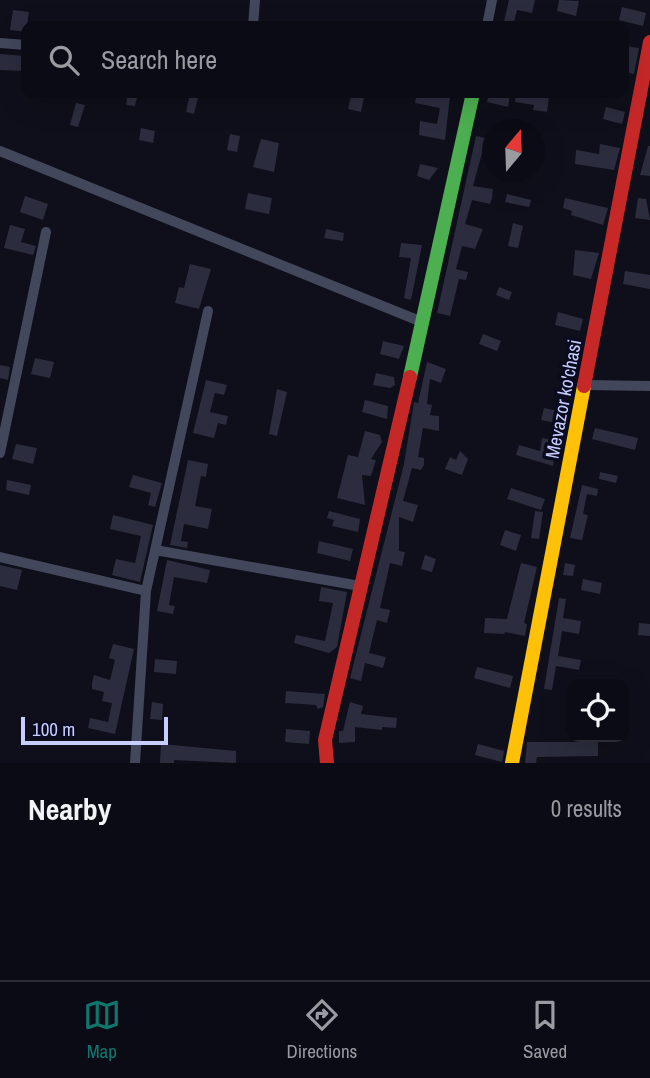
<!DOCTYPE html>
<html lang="en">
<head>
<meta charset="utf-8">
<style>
	:root { --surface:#0a0b14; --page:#13141d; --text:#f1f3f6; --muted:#999ba0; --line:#2a2b34; --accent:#0f766e }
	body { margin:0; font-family:"Archivo Narrow",sans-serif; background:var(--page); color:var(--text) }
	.controls { position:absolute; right:21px; bottom:21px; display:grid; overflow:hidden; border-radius:14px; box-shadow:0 7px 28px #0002 }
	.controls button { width:63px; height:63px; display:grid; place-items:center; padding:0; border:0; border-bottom:2px solid var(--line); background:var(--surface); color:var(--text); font:35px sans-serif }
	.compass { position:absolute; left:482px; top:119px; width:63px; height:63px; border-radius:50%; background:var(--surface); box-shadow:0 7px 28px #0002; rotate:19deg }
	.scale { position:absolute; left:21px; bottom:18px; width:147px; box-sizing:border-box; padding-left:7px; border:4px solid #c7cdff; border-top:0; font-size:19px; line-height:24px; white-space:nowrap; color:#c7cdff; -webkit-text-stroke:5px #0a0b1e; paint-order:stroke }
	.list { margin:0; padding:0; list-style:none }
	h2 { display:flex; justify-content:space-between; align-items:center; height:91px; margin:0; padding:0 28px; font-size:30px }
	h2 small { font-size:23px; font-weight:400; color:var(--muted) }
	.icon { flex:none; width:38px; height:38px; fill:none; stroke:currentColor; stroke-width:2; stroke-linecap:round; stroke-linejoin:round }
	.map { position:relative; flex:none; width:650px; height:763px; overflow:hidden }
	.search { position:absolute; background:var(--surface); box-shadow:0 7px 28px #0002; left:21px; right:21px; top:21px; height:77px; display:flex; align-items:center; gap:18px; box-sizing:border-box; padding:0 24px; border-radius:14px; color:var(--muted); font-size:26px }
	.sheet { height:217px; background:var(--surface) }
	nav { display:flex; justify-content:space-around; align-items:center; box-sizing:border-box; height:98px; border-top:2px solid var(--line); background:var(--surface); font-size:19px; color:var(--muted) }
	nav a { display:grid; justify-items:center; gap:4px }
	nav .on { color:var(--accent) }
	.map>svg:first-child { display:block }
	.building { fill:#2b2c3d }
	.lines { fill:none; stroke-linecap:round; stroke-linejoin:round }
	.street { stroke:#42475b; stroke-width:10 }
	.fast { stroke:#4caf50; stroke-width:14 }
	.slow { stroke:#ffc107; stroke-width:14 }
	.jam { stroke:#c62828; stroke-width:14 }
	.labels { text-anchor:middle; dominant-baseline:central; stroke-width:7; stroke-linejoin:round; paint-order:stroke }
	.street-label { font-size:19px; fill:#c7cdff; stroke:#0a0b1e }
</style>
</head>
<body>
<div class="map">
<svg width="650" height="763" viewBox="0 0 650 763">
	<rect width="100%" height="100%" fill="#0e0f1a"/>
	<path class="building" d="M509 0H535L532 13 517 10 513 26H503Z
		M559 0 579 1 576 16 557 11Z
		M622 7 646 13 643 26 619 20Z
		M13 10 29 12 26 32 10 30Z
		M626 46 639 48 634 74 624 72Z
		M0 54 26 56 24 71 0 70Z
		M128 93H138L135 106 126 105Z
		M190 93H199L194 114 186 112Z
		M352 93H365L361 112 348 109Z
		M417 93 450 96 445 140 419 135 420 121 437 124 440 108 415 103Z
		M489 93 510 94 508 107 487 102Z
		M516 93 549 96 547 112 533 110 534 105 515 102Z
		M76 103 85 105 78 127 70 125Z
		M606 107 625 112 622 124 603 119Z
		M141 128 155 131 153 143 139 140Z
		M230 134 240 136 237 152 227 150Z
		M476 136 493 140V156L482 153 473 186 493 189 492 198 490 204 472 200 465 224 483 229 475 249 462 246 456 269 468 272 466 280 459 279 450 316 437 313Z
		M261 139 279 143 274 172 253 167Z
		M600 144 620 148 614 170 575 164 576 150 599 154Z
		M648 146H650V176L640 175Z
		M420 164 438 168 429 180 417 176Z
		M248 193 272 198 269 214 245 209Z
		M507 194 531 200 529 207 505 202Z
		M25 196 48 204 43 220 20 212Z
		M565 198 608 208 603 225 571 215 572 211 563 208Z
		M638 198 646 199 650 220 635 218Z
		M513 223 523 226 518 248 508 246Z
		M10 225 25 229 21 242 36 246 33 255 4 248Z
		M326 229 344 233 343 241 324 238Z
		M401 243 422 245 411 300 404 298 411 258 399 257Z
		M575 250 599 253 591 279 573 275Z
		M190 264 211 269 199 309 175 303 179 287 184 288Z
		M625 271 650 275V289L623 284Z
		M499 287 512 292 509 300 496 295Z
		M558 312 583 319 580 331 555 325Z
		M483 334 501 341 497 351 479 344Z
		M383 341 404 346 399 359 380 354Z
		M35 358 54 362 50 378 31 374Z
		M427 362 446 369 441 383 430 379 427 404 432 405 430 415 439 416V431L423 428 418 457 424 458V465L421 470 412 468 403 501 418 505 413 522 399 517V551L405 552 402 566 390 563 380 608 390 610 387 623 377 620 369 653 386 657 383 668 365 663 361 681 350 678 404 464 414 402 418 403Z
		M0 365 10 367 8 380 0 378Z
		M376 373 394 377 395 385 390 388 373 385Z
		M206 380 227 385 224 395 215 393 210 412 228 416 226 425 218 423 214 438 193 433Z
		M277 389 287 392 277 436 269 434Z
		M365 400 388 406 387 419 362 412Z
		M544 408 563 412 562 417 557 423 541 420Z
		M595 428 638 438 635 450 592 439Z
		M365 431 380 435 382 442 371 459 376 460 371 476 362 475 365 505 337 498 348 455 358 457Z
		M542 438 557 441 553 466 516 455 519 445 540 451Z
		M16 444 37 448 33 464 12 459Z
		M460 451 468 459 462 475 445 469 450 457 456 460Z
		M188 460 208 464 206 477 201 476 195 506 212 509 208 529 184 524 181 541 188 542 187 548 170 545Z
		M600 472 618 476 616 483 599 479Z
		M133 475 162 483 155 507 148 505 151 493 129 487Z
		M7 480 31 485 29 495 6 490Z
		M582 485 598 489 597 496 587 494 583 514 588 515 582 540 570 538Z
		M511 488 545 499 541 510 507 499Z
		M329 511 360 519 358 532 332 526 334 520 327 518Z
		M535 511 543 512 539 539 531 538Z
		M113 515 153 525 140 582 112 575 116 559 135 563 141 536 110 529Z
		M505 530 521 535 516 551 500 545Z
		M319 541 353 549 350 561 317 553Z
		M425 555 436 559 432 572 421 569Z
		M167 560 210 570 207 583 174 577 169 605 175 606 173 614 157 611Z
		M521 563 537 567 524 623 527 624 525 636 505 632 504 634 484 633 485 618 507 619Z
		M565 563 575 565 573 576 563 575Z
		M0 565 22 570 17 590 0 586Z
		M583 579 602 583 600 594 581 590Z
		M321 587 347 592 337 647 329 653 294 643 296 635 325 641 333 603 319 601Z
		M559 598 566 599 563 618 581 621 579 634 562 631 558 656 581 660 579 670 556 666 552 690 544 689Z
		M639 623 650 624V636L638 635Z
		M113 644 134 649 115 734 88 728 90 718 108 722 112 703 102 701 104 692 92 689V683L94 675 110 680 115 660 109 658Z
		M155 659 177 661 176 674 154 672Z
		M477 667 513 676 510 688 474 678Z
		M286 691 325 694 323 707 318 709 316 705 285 703Z
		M152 702 163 704 162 720 150 719Z
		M350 702 363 706 361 714 397 718 396 728 382 727V730L355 727V742L339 743V731H343Z
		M286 729 310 731 309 744 285 742Z
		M527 742H598V756L537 757 536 763H525Z
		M161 744 236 751V763L174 760V763H160Z
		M478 744 504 751 502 762 475 755Z"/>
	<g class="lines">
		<path class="street" d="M253 26 255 0
			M487 26 492 0
			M0 43 26 45
			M0 151 422 322
			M586 385 650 386
			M0 453 46 232
			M155 550 360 586
			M0 557 146 591 208 311
			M135 763 146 591"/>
		<path class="fast" d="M410 377 473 93"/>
		<path class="slow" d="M512 763 584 386"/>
		<path class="jam" d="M584 386 650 42
			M327 763 325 740 410 377"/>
	</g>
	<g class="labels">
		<g class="street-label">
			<text transform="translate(563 399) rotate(-79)">Mevazor ko'chasi</text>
		</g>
	</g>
</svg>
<div class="controls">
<button><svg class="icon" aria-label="locate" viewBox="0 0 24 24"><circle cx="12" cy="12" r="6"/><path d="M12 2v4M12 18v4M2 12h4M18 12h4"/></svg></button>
</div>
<svg class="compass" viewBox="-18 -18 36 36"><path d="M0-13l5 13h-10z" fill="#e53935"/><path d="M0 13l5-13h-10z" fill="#999ba0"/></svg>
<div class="scale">100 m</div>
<div class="search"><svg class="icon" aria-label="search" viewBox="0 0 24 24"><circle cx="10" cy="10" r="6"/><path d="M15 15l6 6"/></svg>Search here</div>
</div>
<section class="sheet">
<h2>Nearby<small>0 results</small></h2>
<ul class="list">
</ul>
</section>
<nav>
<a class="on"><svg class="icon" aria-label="map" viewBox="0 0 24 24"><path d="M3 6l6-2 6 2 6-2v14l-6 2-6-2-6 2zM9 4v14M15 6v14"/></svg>Map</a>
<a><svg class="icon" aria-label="directions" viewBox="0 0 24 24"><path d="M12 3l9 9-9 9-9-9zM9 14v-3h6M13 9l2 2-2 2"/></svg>Directions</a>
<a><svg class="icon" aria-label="saved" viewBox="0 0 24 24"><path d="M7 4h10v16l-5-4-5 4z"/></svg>Saved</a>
</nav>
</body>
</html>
